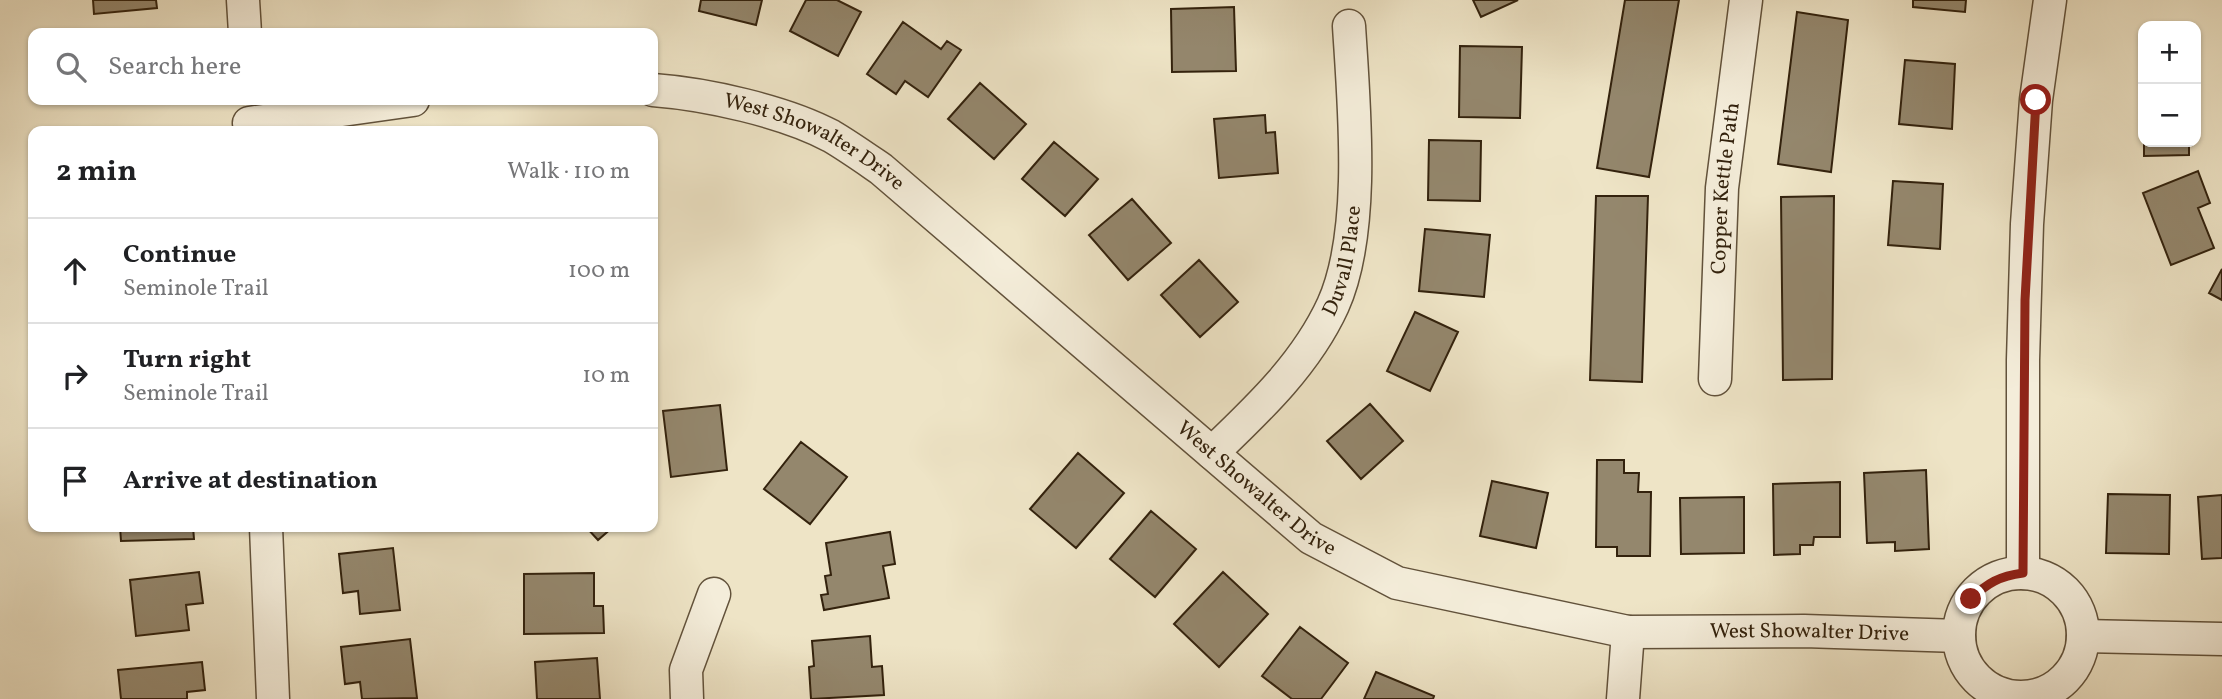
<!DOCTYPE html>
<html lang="en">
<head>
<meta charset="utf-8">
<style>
	:root { --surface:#fff; --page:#f2f2f2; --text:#202124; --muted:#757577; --line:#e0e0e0 }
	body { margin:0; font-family:Vollkorn,serif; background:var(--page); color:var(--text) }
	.controls { position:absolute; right:21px; top:21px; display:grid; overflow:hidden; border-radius:14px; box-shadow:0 2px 5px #0004 }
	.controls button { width:63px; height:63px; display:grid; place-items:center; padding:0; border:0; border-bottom:2px solid var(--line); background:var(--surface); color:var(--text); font:35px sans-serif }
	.stop { position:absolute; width:21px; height:21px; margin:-16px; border:5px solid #8f2418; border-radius:50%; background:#fff }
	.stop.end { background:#8f2418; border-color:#fff; box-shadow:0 2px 7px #0008 }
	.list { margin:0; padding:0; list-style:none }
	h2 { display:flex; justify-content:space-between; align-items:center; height:91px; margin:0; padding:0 28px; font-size:30px }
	h2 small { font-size:23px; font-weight:400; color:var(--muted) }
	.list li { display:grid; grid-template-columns:46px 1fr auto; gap:21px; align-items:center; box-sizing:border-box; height:105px; padding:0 28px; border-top:2px solid var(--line) }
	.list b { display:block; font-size:26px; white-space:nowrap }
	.list p { margin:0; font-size:23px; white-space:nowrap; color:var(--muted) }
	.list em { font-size:23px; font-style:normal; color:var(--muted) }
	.icon { flex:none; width:38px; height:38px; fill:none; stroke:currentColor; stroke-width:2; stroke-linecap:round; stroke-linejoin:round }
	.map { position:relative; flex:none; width:2222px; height:699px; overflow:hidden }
	.search { position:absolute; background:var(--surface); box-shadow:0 2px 5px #0004; left:28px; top:28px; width:630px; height:77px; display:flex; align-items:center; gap:18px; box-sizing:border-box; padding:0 24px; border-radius:14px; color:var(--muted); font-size:26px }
	.panel { position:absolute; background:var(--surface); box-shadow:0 2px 5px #0004; left:28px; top:126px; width:630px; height:406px; border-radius:14px }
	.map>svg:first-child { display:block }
	.building { fill:#94876d; stroke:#33220d; stroke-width:2 }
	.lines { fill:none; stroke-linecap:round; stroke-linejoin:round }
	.minor-casing { stroke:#62523b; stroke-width:35 }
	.minor { stroke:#f4edda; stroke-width:32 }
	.route { stroke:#8f2418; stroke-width:9 }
	.labels { text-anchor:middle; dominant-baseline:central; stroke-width:7; stroke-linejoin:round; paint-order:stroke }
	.street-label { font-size:21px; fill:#33220d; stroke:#f4edda }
</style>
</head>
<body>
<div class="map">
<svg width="2222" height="699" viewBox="0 0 2222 699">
	<rect width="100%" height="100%" fill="#eee4c6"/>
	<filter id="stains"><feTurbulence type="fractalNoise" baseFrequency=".00286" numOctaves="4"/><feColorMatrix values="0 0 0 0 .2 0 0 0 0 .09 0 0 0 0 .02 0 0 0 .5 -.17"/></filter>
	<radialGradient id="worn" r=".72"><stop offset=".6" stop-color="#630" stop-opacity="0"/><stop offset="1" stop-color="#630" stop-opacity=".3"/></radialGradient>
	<path class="building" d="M93 0H156L157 8 94 14Z
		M701 0H762L756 25 699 11Z
		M806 0H837L861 12 838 56 790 31Z
		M1473 0H1518L1481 17Z
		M1625 0H1679L1649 177 1597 168Z
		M1913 0H1966L1965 12 1913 7Z
		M1234 7 1236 71 1172 72 1171 9Z
		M1797 12 1848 20 1831 172 1778 164Z
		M903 22 941 49 947 41 961 50 928 97 905 81 896 94 867 74Z
		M1460 46 1522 47 1520 118 1459 117Z
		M1905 60 1955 64 1952 129 1899 124Z
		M980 83 1026 124 994 159 948 119Z
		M1265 115 1266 133 1275 132 1278 173 1219 178 1214 119Z
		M1429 140 1481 141 1480 201 1428 200Z
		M1054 142 1098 179 1065 216 1022 179Z
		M2144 142H2189V155L2144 156Z
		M2198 171 2210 203 2198 208 2214 248 2171 265 2143 193Z
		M1893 181 1943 184 1940 249 1888 245Z
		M1596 196H1648L1642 382 1590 380Z
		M1834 196 1832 379 1783 380 1781 197Z
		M1132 199 1171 243 1128 280 1089 235Z
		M1425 229 1490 235 1484 297 1419 291Z
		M1199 260 1238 302 1200 337 1161 295Z
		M2222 269V300L2209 293Z
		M1415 312 1458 332 1430 391 1387 371Z
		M1370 404 1403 441 1361 479 1327 441Z
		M720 405 727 470 671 477 663 411Z
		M801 442 847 477 810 524 764 489Z
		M1078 453 1124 493 1076 548 1030 509Z
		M1597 460H1624V473H1639L1638 492H1651L1650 556H1617V547H1596Z
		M1926 470 1929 549 1895 551V542L1867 543 1864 473Z
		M1492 481 1548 493 1536 548 1480 536Z
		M1840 482V537H1814L1813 545H1800V554L1774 555 1773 484Z
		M2108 494 2170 495 2169 554 2106 553Z
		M2222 495V558L2202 559 2198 497Z
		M1744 497V553L1681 554 1680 498Z
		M1151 511 1196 549 1155 597 1110 559Z
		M120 527H193L194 539 121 541Z
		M586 527H613L598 540Z
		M890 532 895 564 883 566 889 598 824 610 821 595 828 594 825 576 831 575 826 543Z
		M393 548 400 610 360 614 358 591 343 593 339 554Z
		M199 572 203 603 186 605 189 630 136 636 130 580Z
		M1223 572 1268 614 1219 667 1174 624Z
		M594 573V606H603L604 633 524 634V574Z
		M1300 627 1348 663 1321 699H1292L1262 676Z
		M870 636 872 667 882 666 884 695 811 699 809 667 814 666 812 641Z
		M410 639 417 698 362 699 360 682 345 684 341 647Z
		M597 658 600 699H537L535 662Z
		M202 662 205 690 187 692V699H121L118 670Z
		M1376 672 1434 696 1433 699H1364Z"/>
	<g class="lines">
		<defs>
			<g id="minor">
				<path d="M243 0 245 33"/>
				<path id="s1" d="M653 90C706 94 784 111 831 136 848 146 865 158 881 169L1311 538 1397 583 1628 632 1804 631 1959 636"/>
				<path d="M249 123 413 100"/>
				<path id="s2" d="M1715 379 1722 188 1746 0"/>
				<path id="s3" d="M1212 453C1258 409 1306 364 1333 305 1366 232 1354 106 1349 26"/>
				<path d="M266 527 273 699"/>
				<path d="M2023 573V360L2027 224 2036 100 2050 0"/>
				<circle cx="2021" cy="635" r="62"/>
				<path d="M2083 636 2222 639"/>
				<path d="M687 699 686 670 714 594"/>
				<path d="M1623 699 1628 632"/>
			</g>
		</defs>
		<use href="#minor" class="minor-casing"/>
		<use href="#minor" class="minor"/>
	</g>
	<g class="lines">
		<path class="route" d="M1971 599C1987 583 2000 576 2023 573L2025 300 2036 100"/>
	</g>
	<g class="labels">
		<g class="street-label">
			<text stroke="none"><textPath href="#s1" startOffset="172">West Showalter Drive</textPath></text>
			<text stroke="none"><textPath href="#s2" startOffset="191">Copper Kettle Path</textPath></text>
			<text stroke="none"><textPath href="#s3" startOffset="238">Duvall Place</textPath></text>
			<text stroke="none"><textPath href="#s1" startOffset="738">West Showalter Drive</textPath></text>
			<text stroke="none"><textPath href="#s1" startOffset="1326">West Showalter Drive</textPath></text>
		</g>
	</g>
	<rect width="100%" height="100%" filter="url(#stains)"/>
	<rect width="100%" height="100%" fill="url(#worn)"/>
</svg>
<div class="controls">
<button>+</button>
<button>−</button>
</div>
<div class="stop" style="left:2036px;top:100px"></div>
<div class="stop end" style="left:1971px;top:599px"></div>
<div class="search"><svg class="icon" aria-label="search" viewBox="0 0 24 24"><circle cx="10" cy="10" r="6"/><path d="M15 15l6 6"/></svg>Search here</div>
<section class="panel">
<h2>2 min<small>Walk · 110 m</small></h2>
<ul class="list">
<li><svg class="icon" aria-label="ahead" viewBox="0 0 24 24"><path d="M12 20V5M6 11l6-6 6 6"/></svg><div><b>Continue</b><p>Seminole Trail</p></div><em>100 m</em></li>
<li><svg class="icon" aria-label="right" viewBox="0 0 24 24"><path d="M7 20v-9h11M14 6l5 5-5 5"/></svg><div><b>Turn right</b><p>Seminole Trail</p></div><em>10 m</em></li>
<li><svg class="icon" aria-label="arrive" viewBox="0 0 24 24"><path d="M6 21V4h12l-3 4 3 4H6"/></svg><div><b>Arrive at destination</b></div></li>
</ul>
</section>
</div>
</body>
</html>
